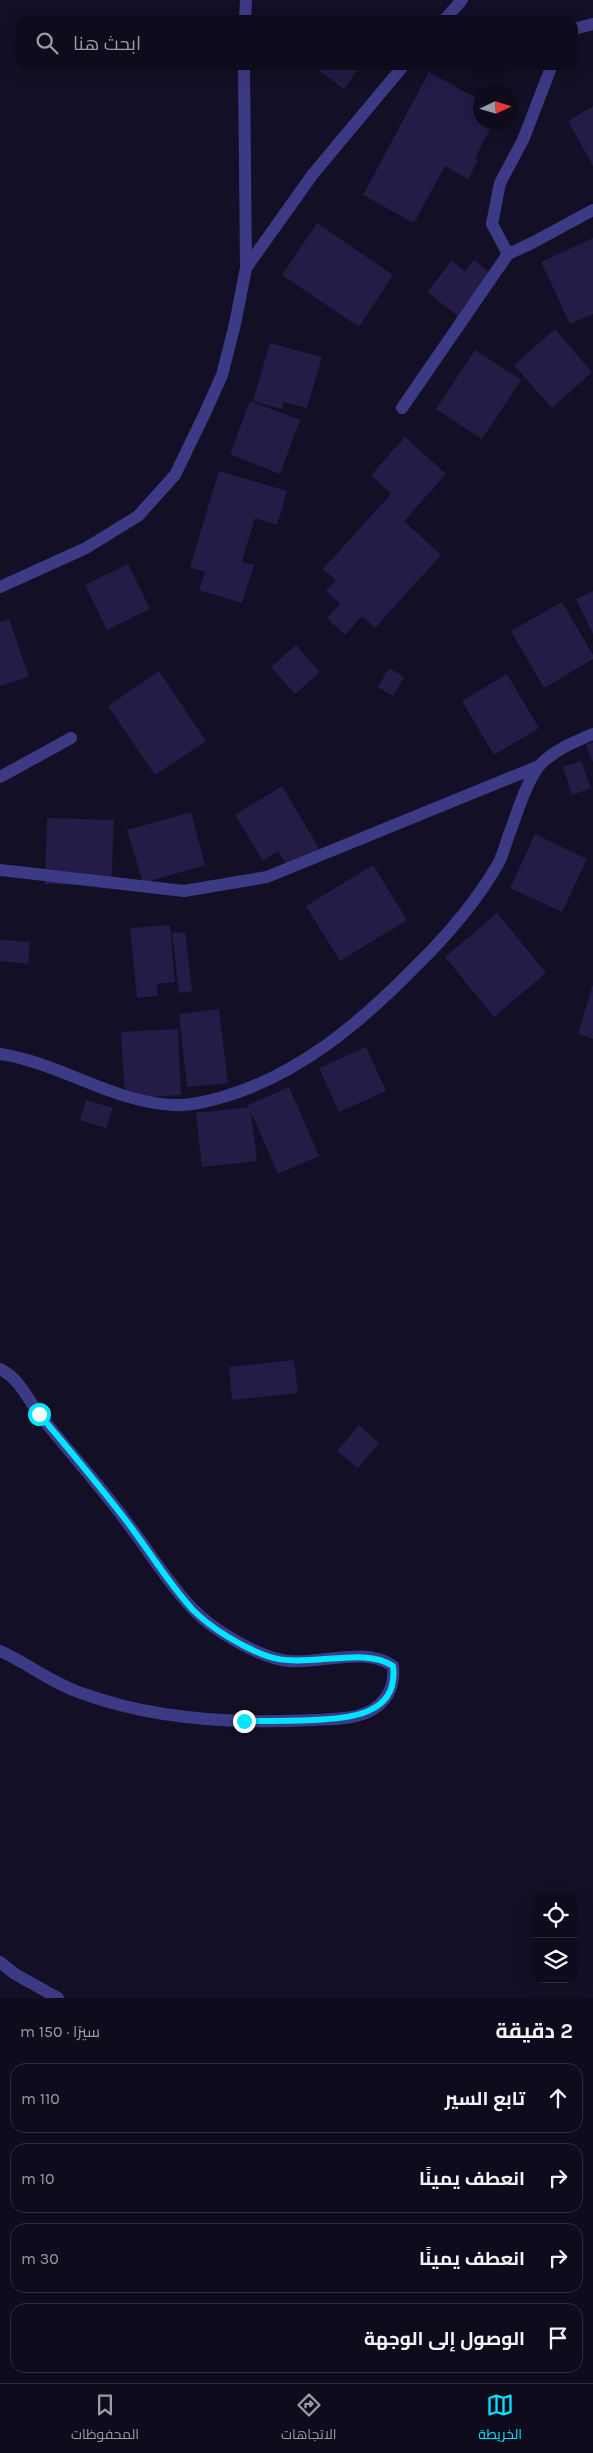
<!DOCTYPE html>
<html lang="ar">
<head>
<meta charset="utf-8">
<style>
	:root { --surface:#0e0b1c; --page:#171425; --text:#f1f3f6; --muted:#9b9ba3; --line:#2e2b3b; --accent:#00e5ff }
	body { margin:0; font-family:Karla,Cairo,sans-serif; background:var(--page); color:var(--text); direction:rtl }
	.controls { position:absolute; right:15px; bottom:15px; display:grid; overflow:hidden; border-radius:10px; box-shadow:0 5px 20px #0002 }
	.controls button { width:45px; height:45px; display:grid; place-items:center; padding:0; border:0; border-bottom:1px solid var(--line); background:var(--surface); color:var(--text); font:25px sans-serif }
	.compass { position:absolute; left:473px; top:85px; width:45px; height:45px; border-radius:50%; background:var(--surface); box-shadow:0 5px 20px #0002; rotate:86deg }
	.stop { position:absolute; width:15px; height:15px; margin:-11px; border:4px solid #00e5ff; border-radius:50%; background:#fff }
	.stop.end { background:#00e5ff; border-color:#fff; box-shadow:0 1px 5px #0008 }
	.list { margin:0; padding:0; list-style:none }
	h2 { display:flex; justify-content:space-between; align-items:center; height:65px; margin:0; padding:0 20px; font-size:21px }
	h2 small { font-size:16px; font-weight:400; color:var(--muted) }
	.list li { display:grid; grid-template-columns:32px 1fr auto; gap:15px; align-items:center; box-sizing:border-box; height:70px; margin:0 10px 10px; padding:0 10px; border:1px solid var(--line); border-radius:15px }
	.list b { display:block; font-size:19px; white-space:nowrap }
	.list em { font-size:16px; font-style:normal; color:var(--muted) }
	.icon { flex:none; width:28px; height:28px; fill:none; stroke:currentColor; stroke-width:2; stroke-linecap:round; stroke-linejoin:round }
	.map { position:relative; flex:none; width:593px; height:1998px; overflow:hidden; direction:ltr }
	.search { position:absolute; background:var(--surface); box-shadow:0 5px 20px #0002; left:15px; right:15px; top:15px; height:55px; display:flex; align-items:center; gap:12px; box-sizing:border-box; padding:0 18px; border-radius:15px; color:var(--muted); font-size:19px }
	.sheet { height:385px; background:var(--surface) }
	nav { display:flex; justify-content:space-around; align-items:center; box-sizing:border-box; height:70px; border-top:1px solid var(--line); background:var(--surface); font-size:14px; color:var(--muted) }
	nav a { display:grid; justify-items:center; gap:2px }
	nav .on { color:var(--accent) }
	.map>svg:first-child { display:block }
	.building { fill:#241b47 }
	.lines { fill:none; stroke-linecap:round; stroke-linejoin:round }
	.minor { stroke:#3d3a85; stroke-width:12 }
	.route { stroke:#00e5ff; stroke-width:6 }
</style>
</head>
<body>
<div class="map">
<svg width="593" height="1998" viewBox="0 0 593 1998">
	<rect width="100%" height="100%" fill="#130f26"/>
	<path class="building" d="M311 65H361L344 89Z
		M429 72 480 100V122H494L475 158 478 160 468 179 445 166 414 223 363 195Z
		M593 106V166L568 121Z
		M317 223 393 275 359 327 282 275Z
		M593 238V314L570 324 541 262Z
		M474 260 495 277 463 320 427 292 452 261 465 271Z
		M555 329 592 372 552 408 514 365Z
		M270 343 322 357 307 408 284 402 282 409 253 401Z
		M475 350 521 380 482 439 436 409Z
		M250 401 300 420 280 474 230 454Z
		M405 437 446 474 404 521 441 555 375 628 362 616 345 635 327 618 340 604 326 591 336 581 323 569 391 494 371 475Z
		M219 471 287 491 277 525 255 518 242 562 254 565 242 603 199 590 205 572 190 567Z
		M128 564 150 609 107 630 85 585Z
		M593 591V634L576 599Z
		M562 602 593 655V659L544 688 511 631Z
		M9 619 29 677 0 686V622Z
		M296 645 320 672 295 694 271 667Z
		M389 668 404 677 393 696 378 687Z
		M159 671 206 741 155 775 108 706Z
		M507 674 539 728 494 755 462 701Z
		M593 742V762L586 745Z
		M581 761 591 788 572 795 563 767Z
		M282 786 320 850 289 870 278 851 263 861 235 815Z
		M191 812 205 865 143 883 127 830Z
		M47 818 114 820 111 886 45 884Z
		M535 834 587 859 562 912 510 888Z
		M373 865 407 920 340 961 306 906Z
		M497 913 546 973 494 1017 445 957Z
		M170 925 175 982 157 984 158 996 137 998 130 928Z
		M185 932 192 991 179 993 172 933Z
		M0 940 30 942 28 964 0 961Z
		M593 984V1039L578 1034Z
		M219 1009 228 1083 187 1087 179 1014Z
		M178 1029 181 1095 125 1098 121 1032Z
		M366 1047 386 1091 339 1112 319 1068Z
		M289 1087 319 1156 278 1174 251 1112 257 1161 202 1167 196 1113 249 1107 248 1105Z
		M86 1100 113 1108 106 1128 80 1120Z
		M294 1360 298 1393 232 1400 229 1367Z
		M359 1425 379 1443 358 1468 337 1451Z"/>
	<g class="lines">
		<path class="minor" d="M245 20 246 0
			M444 20 462 0
			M573 29 593 24
			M508 254 492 224 500 183 523 140 552 65
			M246 268 313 174 404 65
			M402 408 508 254 532 243 593 210
			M0 587 86 548 138 516 175 475 205 413 222 375 235 324 246 268 244 65
			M0 777 71 738
			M0 870 184 891 267 877 539 766
			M0 1054C60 1063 112 1102 173 1105 191 1106 207 1101 223 1097 298 1075 359 1024 413 969 446 937 475 904 498 864 503 855 506 842 510 832 517 813 527 780 540 765 554 750 574 742 593 734
			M0 1369C19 1378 27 1398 39 1414 67 1450 98 1483 125 1520 148 1549 168 1584 194 1610 214 1631 260 1658 289 1661 322 1664 365 1646 393 1666 395 1685 388 1700 372 1710 354 1720 332 1719 312 1720 237 1724 156 1720 84 1694 51 1683 29 1664 0 1651
			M0 1962 15 1974 58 1998"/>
	</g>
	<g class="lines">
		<path class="route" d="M39 1414C68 1448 97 1483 125 1519 148 1549 168 1583 193 1610 212 1629 242 1647 267 1656 306 1670 363 1645 393 1666 399 1715 350 1718 313 1720 290 1721 267 1721 244 1721"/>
	</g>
</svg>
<div class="controls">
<button><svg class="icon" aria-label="locate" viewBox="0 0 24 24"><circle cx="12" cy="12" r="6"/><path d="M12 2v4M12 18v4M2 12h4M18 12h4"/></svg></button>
<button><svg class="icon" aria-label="layers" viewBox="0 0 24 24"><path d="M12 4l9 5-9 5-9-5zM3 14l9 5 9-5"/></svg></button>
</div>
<svg class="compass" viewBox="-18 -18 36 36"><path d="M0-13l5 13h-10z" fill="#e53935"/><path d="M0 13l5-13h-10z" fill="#9b9ba3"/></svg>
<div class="stop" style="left:39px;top:1414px"></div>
<div class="stop end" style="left:244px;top:1721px"></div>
<div class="search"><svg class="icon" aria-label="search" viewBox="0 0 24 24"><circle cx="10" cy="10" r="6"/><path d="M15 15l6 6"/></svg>ابحث هنا</div>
</div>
<section class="sheet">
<h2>2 دقيقة<small>سيرًا · 150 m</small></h2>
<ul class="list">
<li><svg class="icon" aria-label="ahead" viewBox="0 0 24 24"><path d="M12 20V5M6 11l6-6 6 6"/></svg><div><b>تابع السير</b></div><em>110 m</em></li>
<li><svg class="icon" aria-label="right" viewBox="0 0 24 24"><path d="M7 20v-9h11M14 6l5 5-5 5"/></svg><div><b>انعطف يمينًا</b></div><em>10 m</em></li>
<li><svg class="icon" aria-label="right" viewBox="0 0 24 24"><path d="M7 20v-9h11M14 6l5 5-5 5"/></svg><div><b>انعطف يمينًا</b></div><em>30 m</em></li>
<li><svg class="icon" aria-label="arrive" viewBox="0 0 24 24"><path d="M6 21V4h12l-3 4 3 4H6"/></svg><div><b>الوصول إلى الوجهة</b></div></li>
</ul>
</section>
<nav>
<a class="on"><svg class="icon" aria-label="map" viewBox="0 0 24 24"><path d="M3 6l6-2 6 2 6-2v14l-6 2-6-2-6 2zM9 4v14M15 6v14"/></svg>الخريطة</a>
<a><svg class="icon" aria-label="directions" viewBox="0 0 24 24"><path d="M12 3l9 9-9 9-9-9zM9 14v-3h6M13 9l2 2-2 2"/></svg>الاتجاهات</a>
<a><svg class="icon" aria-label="saved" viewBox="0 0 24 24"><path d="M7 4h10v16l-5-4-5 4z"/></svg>المحفوظات</a>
</nav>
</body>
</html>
